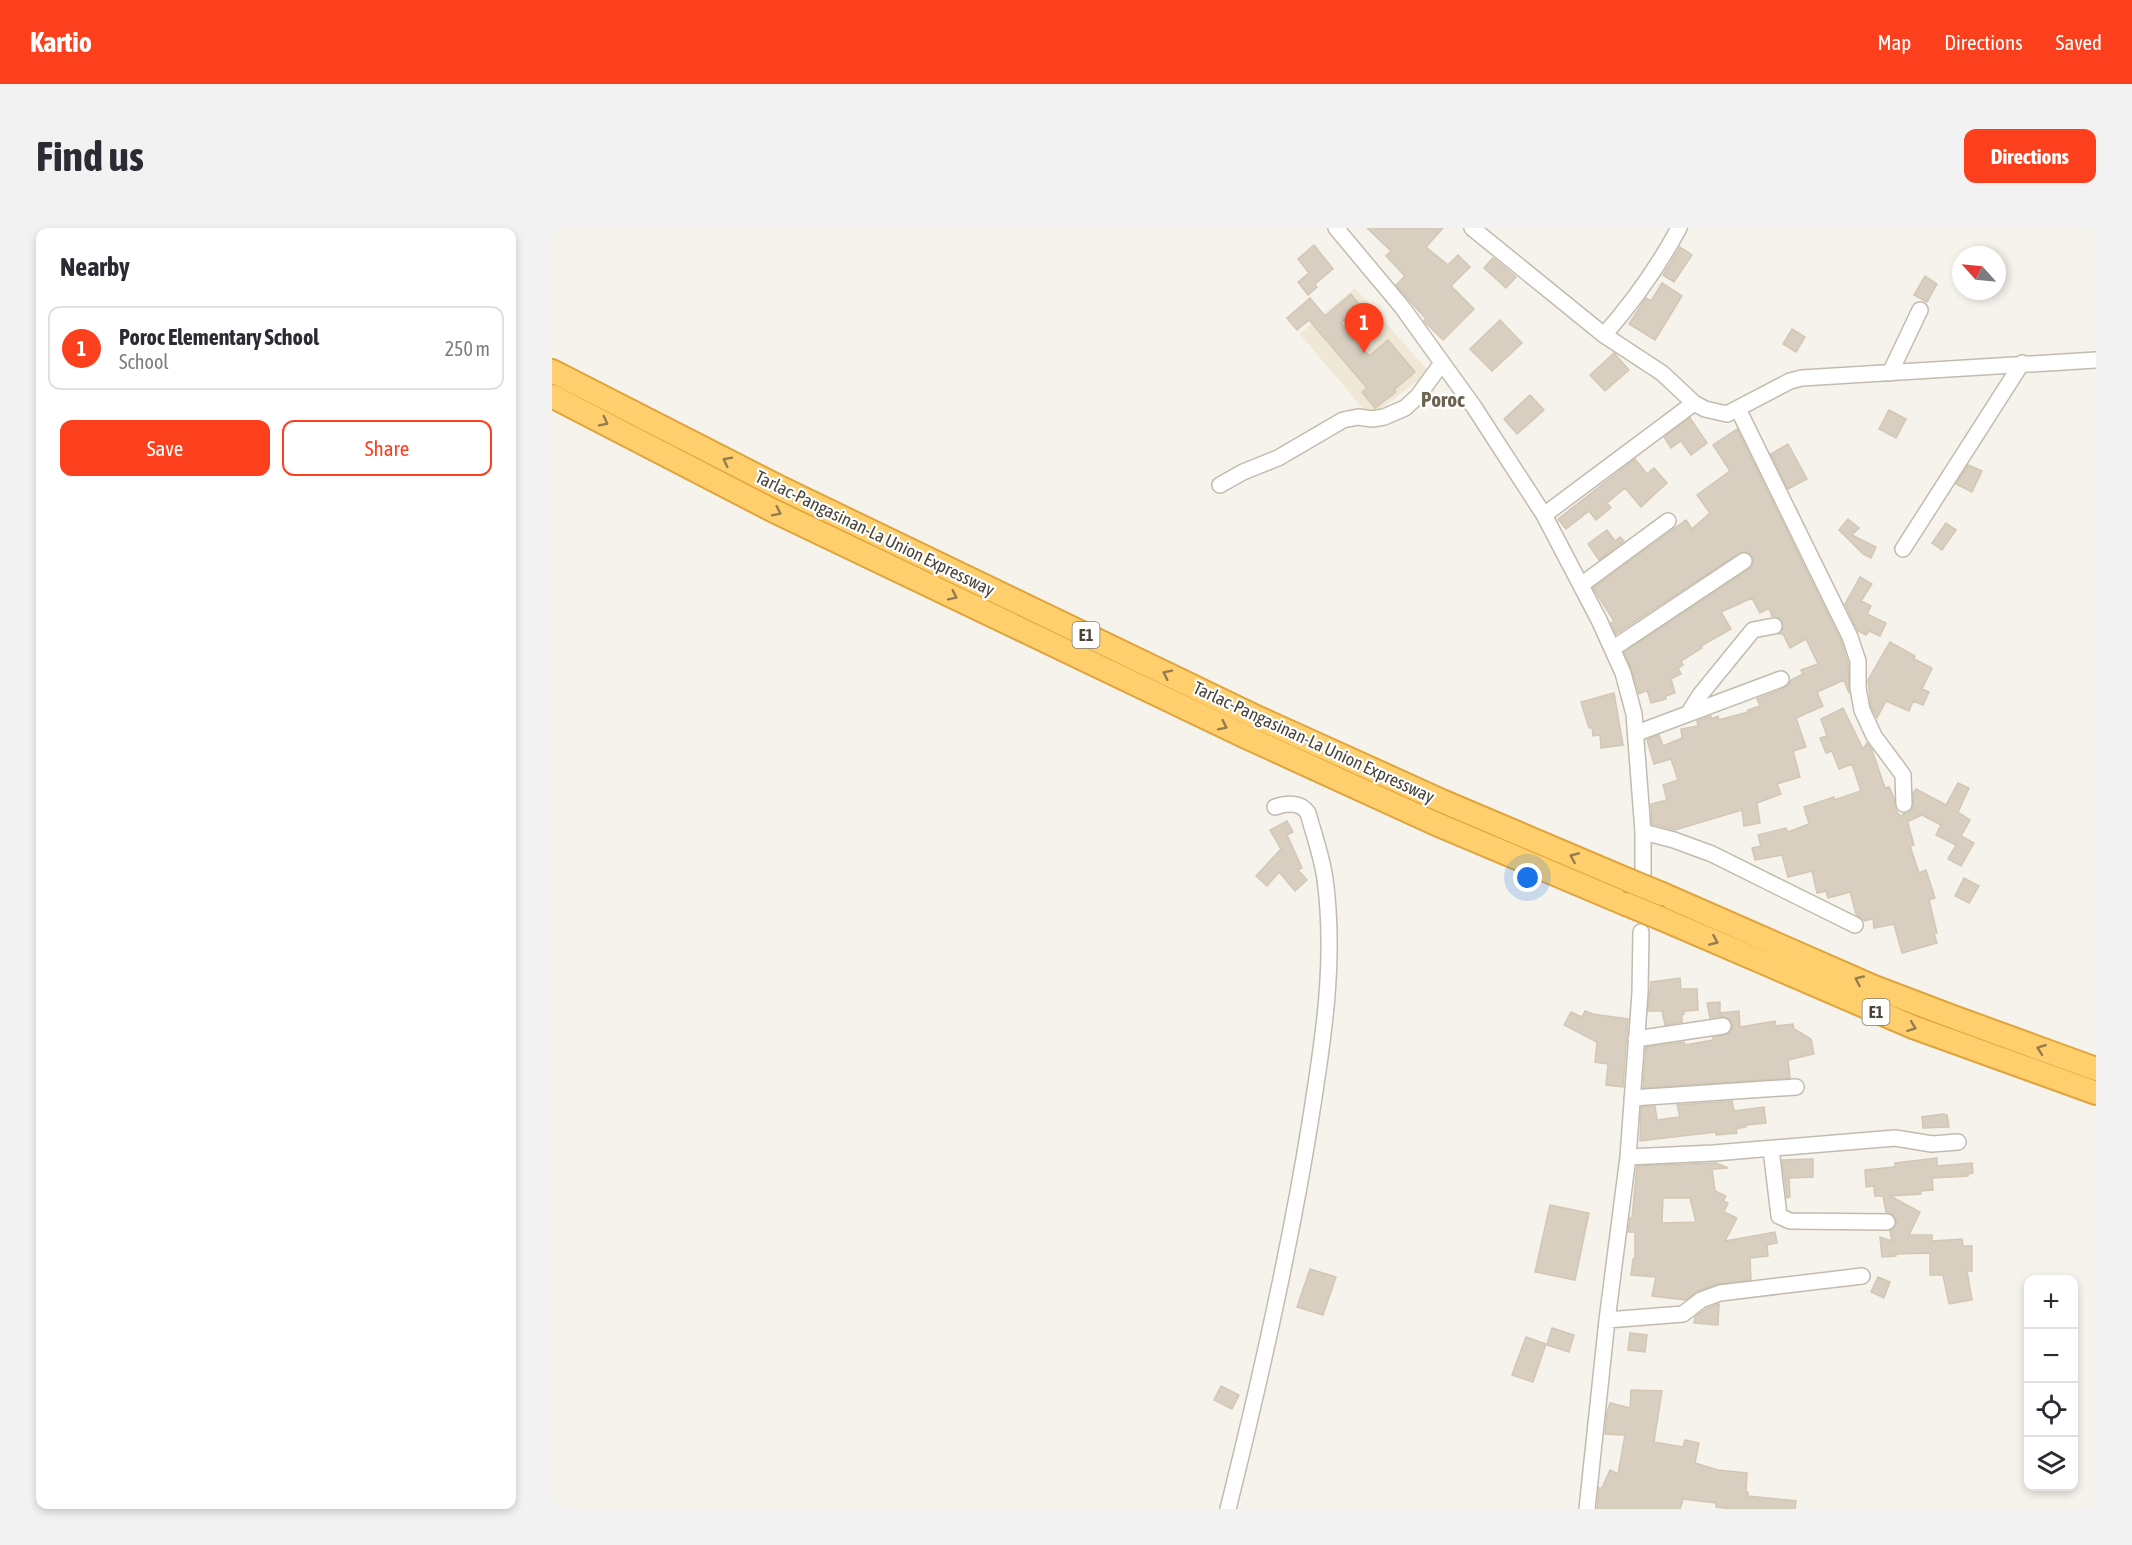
<!DOCTYPE html>
<html lang="en">
<head>
<meta charset="utf-8">
<style>
	:root { --surface:#fff; --page:#f2f2f3; --text:#2b2b33; --muted:#7c7c81; --line:#e1e1e2; --accent:#fc3f1d }
	body { margin:0; font-family:"Asap Condensed",sans-serif; background:var(--page); color:var(--text) }
	.controls { position:absolute; right:18px; bottom:18px; display:grid; overflow:hidden; border-radius:12px; box-shadow:0 3px 9px #0003 }
	.controls button { width:54px; height:54px; display:grid; place-items:center; padding:0; border:0; border-bottom:2px solid var(--line); background:var(--surface); color:var(--text); font:30px sans-serif }
	.compass { position:absolute; left:1400px; top:18px; width:54px; height:54px; border-radius:50%; background:var(--surface); box-shadow:0 3px 9px #0003; rotate:297deg }
	.you { position:absolute; left:976px; top:650px; width:21px; height:21px; margin:-15px; border:4px solid #fff; border-radius:50%; background:#1a73e8; box-shadow:0 0 0 9px #1a73e833 }
	.badge { display:grid; place-items:center; width:39px; height:39px; border-radius:50%; background:var(--accent); color:#fff; font-size:20px; font-weight:700 }
	.pin { position:absolute; translate:-50% -50px; filter:drop-shadow(0 2px 3px #0008) }
	.pin::after { content:''; position:absolute; top:32px; width:21px; height:18px; background:inherit; clip-path:polygon(0 0,100% 0,50% 100%) }
	.list { margin:0; padding:0; list-style:none }
	h2 { display:flex; justify-content:space-between; align-items:center; height:78px; margin:0; padding:0 24px; font-size:26px }
	h2 small { font-size:20px; font-weight:400; color:var(--muted) }
	.list li { display:grid; grid-template-columns:39px 1fr auto; gap:18px; align-items:center; box-sizing:border-box; height:84px; margin:0 12px 12px; padding:0 12px; border:2px solid var(--line); border-radius:12px }
	.list b { display:block; font-size:22px; white-space:nowrap }
	.list p { margin:0; font-size:20px; white-space:nowrap; color:var(--muted) }
	.list em { font-size:20px; font-style:normal; color:var(--muted) }
	.actions { display:flex; gap:12px; padding:18px 24px }
	.actions a { flex:1; padding:14px 0; border:2px solid var(--accent); border-radius:12px; text-align:center; font-size:21px; color:var(--accent) }
	.actions .main { background:var(--accent); color:#fff }
	.icon { flex:none; width:33px; height:33px; fill:none; stroke:currentColor; stroke-width:2; stroke-linecap:round; stroke-linejoin:round }
	.map { position:relative; flex:none; width:1544px; height:1281px; overflow:hidden; border-radius:12px }
	header { display:flex; align-items:center; gap:36px; box-sizing:border-box; height:84px; padding:0 30px; background:var(--accent); color:#fff }
	header strong { font-size:28px }
	nav { display:flex; gap:33px; margin-inline-start:auto; font-size:21px }
	.intro { display:flex; align-items:center; justify-content:space-between; box-sizing:border-box; height:144px; padding:0 36px }
	h1 { margin:0; font-size:42px }
	.button { padding:15px 27px; border-radius:12px; background:var(--accent); color:#fff; font-size:21px; font-weight:700 }
	main { display:flex; gap:36px; padding:0 36px }
	aside { flex:1; background:var(--surface); border-radius:12px; box-shadow:0 3px 9px #0003 }
	.map>svg:first-child { display:block }
	.education { fill:#efe8d6 }
	.building { fill:#d8cfc1; stroke:#d3c7b4; stroke-width:1.5; fill-rule:evenodd }
	.lines { fill:none; stroke-linecap:round; stroke-linejoin:round }
	.minor-casing { stroke:#c2bbae; stroke-width:18 }
	.highway-casing { stroke:#e0a43c; stroke-width:26 }
	.minor { stroke:#fff; stroke-width:15 }
	.highway { stroke:#ffcf6e; stroke-width:22 }
	.highway-bridge-casing { stroke:#e0a43c; stroke-width:26; stroke-linecap:butt }
	.highway-bridge { stroke:#ffcf6e; stroke-width:22 }
	.oneway { stroke:#937c4e }
	.labels { text-anchor:middle; dominant-baseline:central; stroke-width:4.5; stroke-linejoin:round; paint-order:stroke }
	.shield { fill:#fff; stroke:#817c74; stroke-width:1.5 }
	.shield-label { font-size:16px; font-weight:bold; fill:#4b4439 }
	.street-label { font-size:18px; fill:#4b4439; stroke:#fff }
	.quarter-label { font-size:21px; font-weight:bold; fill:#6e6250; stroke:#fff }
</style>
</head>
<body>
<header>
<strong>Kartio</strong>
<nav><a>Map</a><a>Directions</a><a>Saved</a></nav>
</header>
<div class="intro"><h1>Find us</h1><a class="button">Directions</a></div>
<main>
<aside>
<h2>Nearby<small></small></h2>
<ul class="list">
<li><span class="badge">1</span><div><b>Poroc Elementary School</b><p>School</p></div><em>250 m</em></li>
</ul>
<div class="actions"><a class="main">Save</a><a>Share</a></div>
</aside>
<div class="map">
<svg width="1544" height="1281" viewBox="0 0 1544 1281">
	<rect width="100%" height="100%" fill="#f6f3ec"/>
	<path class="education" d="M803 60 877 144 818 189 748 106Z"/>
	<path class="building" d="M815 0H891L874 19 896 37 906 27 918 39 899 58 922 81 891 112 872 93 874 91 844 57 853 48 834 28 839 23Z
		M762 17 781 41 763 56 765 59 756 67 746 54 757 45 746 31Z
		M1128 19 1140 27 1122 54 1111 47Z
		M941 30 964 49 954 60 932 40Z
		M1373 48 1385 56 1375 74 1362 67Z
		M1110 55 1130 68 1103 112 1077 96 1094 70 1099 73Z
		M799 66 809 79 789 95 817 128 836 112 863 144 842 162 844 164 823 180 810 164 815 160 757 92 745 102 735 90 758 70 773 88Z
		M948 92 970 115 940 143 918 121Z
		M1240 101 1253 109 1244 124 1231 116Z
		M1062 125 1077 142 1053 163 1038 147Z
		M978 167 992 182 965 206 952 191Z
		M1337 182 1354 191 1344 210 1327 201Z
		M1138 190 1155 215 1139 227 1129 213 1119 220 1112 209Z
		M1185 201 1289 413 1296 435 1297 465 1292 452 1265 464 1271 478 1244 490 1254 519 1241 523 1248 549 1225 556 1229 566 1205 575 1208 595 1192 598 1190 582 1123 602 1100 596 1099 576 1115 572 1111 557 1126 552 1119 531 1102 536 1095 512 1107 507 1111 518 1130 510 1129 501 1146 498 1145 493 1159 488 1160 491 1166 488 1167 492 1196 484V482L1208 478 1205 471 1233 460 1239 452 1251 446 1249 442 1266 436 1254 411 1238 420 1231 406H1227L1231 401 1230 392 1220 388 1217 380 1208 385 1200 370 1169 384 1179 401 1149 418 1150 420 1129 433 1131 437 1126 440 1129 446 1119 451 1123 465 1114 468V471L1099 475 1095 462 1087 466 1080 442 1072 424 1197 341 1201 337 1200 328 1196 324 1187 325 1064 406 1059 395 1062 393 1041 360 1134 292 1140 301 1158 285 1145 267 1178 243 1161 217Z
		M1236 216 1255 251 1236 261 1219 226Z
		M1083 231 1095 246 1102 240 1115 255 1089 279 1073 260 1055 275 1059 280 1044 292 1037 283 1014 301 1006 291Z
		M1416 237 1430 243 1420 264 1404 256Z
		M1296 291 1307 300 1300 307 1324 319 1319 330 1311 326 1287 302Z
		M1394 295 1404 302 1390 322 1380 315Z
		M1055 302 1063 313 1068 309 1072 313 1047 332 1036 316Z
		M1308 349 1320 356 1309 373 1319 378 1315 386 1334 395 1328 408 1317 403 1314 407 1306 403 1293 376Z
		M1338 414 1363 428 1362 431 1380 440 1370 461 1377 464 1371 477 1361 473 1357 483 1334 473 1325 490 1319 479 1316 452Z
		M1062 465 1071 517 1049 520 1048 507 1041 508 1040 499 1037 500 1029 474Z
		M1291 480 1311 521 1315 515 1320 522 1333 560 1337 559 1342 570 1343 581 1349 589 1351 586 1357 585 1361 580V565L1364 561 1394 577 1406 555 1417 560 1406 584 1418 592 1409 608 1422 615 1409 638 1396 631 1404 617 1384 607 1389 597 1370 587 1357 593 1355 592 1362 617 1358 618 1367 645 1374 642 1383 670 1377 672 1385 705 1382 706 1385 715 1350 725 1342 696 1322 700 1321 691 1312 693 1304 686 1298 664 1276 670 1274 663 1265 665 1260 643 1236 649 1230 627 1203 632 1200 620 1209 618 1206 607 1234 600 1236 604 1257 596 1252 579 1282 569V572L1309 563 1300 536 1287 541 1280 523 1274 525 1268 510 1275 508 1269 491Z
		M735 593 741 604 735 607 750 640 746 642 755 652 743 663 727 644 715 658 704 648 729 621 718 602Z
		M1412 650 1427 658 1417 675 1403 668Z
		M1128 750 1129 761H1145L1146 782 1132 783V786L1130 787V794L1113 797 1110 783H1096L1099 754Z
		M1168 774V785L1187 783 1188 799 1223 793 1224 798 1241 796 1242 801 1259 811 1262 826 1236 832 1238 850 1091 860 1094 819 1132 814 1133 817 1161 812V809L1177 805 1181 797 1178 792 1170 788 1158 790 1155 775Z
		M1033 783 1041 786 1076 791 1071 859 1054 857 1056 836 1043 834 1045 814 1012 797 1019 784 1030 789Z
		M1180 873 1182 883 1212 879 1214 895 1194 897V899L1184 901 1185 905 1164 907V904L1088 913 1089 879 1103 878 1105 892 1128 889 1125 877Z
		M1391 886 1395 887 1397 899 1371 900 1370 889Z
		M1385 930V938L1420 935 1421 945 1416 946V948L1380 950 1381 962 1368 963 1369 966 1338 968 1368 984 1357 1007H1380V1013L1410 1011 1411 1018H1420V1043H1415L1420 1072 1397 1076 1391 1047H1378V1025L1344 1026V1028L1330 1029 1328 1009 1340 1013 1338 1003 1343 999 1345 994 1340 986 1334 984 1331 968H1323L1322 958 1314 959 1313 942 1343 939V935Z
		M1261 931V949L1237 950 1238 969 1235 970 1230 932Z
		M1164 935 1176 940 1160 941 1163 963 1174 968 1171 973 1176 975 1172 984 1185 990 1173 1013 1223 1004 1225 1015 1215 1017 1216 1028 1198 1030 1199 1052 1165 1056 1145 1063 1134 1072 1100 1068 1104 1049 1079 1047 1081 1031H1083V1004H1076L1078 990H1080L1085 938ZM1111 970H1138L1144 994 1110 995Z
		M998 977 1037 985 1023 1052 983 1044Z
		M758 1041 784 1049 771 1087 745 1079Z
		M1326 1049 1338 1054 1332 1070 1319 1064Z
		M1167 1076 1166 1097 1142 1095 1143 1089 1154 1081Z
		M1000 1100 1022 1107 1017 1124 995 1117Z
		M1078 1105 1095 1107 1093 1124 1076 1122Z
		M974 1109 994 1116 981 1154 960 1147Z
		M669 1158 687 1167 680 1181 662 1172Z
		M1079 1162 1110 1163 1102 1214 1131 1219 1133 1212 1147 1215 1143 1235 1166 1242 1195 1245 1194 1264H1196V1268L1244 1273 1243 1281H1180L1164 1279V1275L1131 1271 1128 1281H1045L1047 1260H1050L1058 1242 1066 1246 1073 1207 1053 1206 1055 1184 1058 1175 1078 1180Z"/>
	<g class="lines">
		<defs>
			<path id="minor" d="M784 0 850 79 922 179 992 287 1047 392 1071 445 1082 486 1091 604V647
				M920 0 1052 107 1110 145 1142 175 1153 181 1175 186 1238 153 1250 150 1544 132
				M1052 107C1082 73 1106 39 1127 0
				M1338 145 1368 82
				M1186 181 1298 409 1306 433V460L1310 482 1322 508 1351 547 1352 576
				M668 257 691 244 726 230 791 192 806 189 820 191 832 189 853 180 866 168 890 135
				M992 287 1142 175
				M1351 321 1470 135
				M1029 357 1116 293
				M1060 421 1192 333
				M1136 486 1148 467 1201 402 1222 398
				M1085 505 1229 451
				M1091 604 1122 612 1160 626 1303 697
				M1084 811 1171 798
				M1080 870 1244 859
				M1219 921 1227 988 1238 993 1335 994
				M1076 929 1162 925 1343 910 1380 916 1406 914
				M1055 1092 1131 1086 1149 1072 1168 1065 1310 1048
				M676 1281C708 1153 737 1025 758 895 771 814 784 733 773 651 770 629 762 607 756 585 749 574 735 575 723 579
				M1035 1281 1055 1092 1076 929 1088 765 1089 704"/>
			<path id="highway" d="M0 143 229 260 700 487 890 573 1076 652
				M0 168 222 283 692 508 882 595 1074 676
				M1110 666 1322 759 1401 789 1544 841
				M1108 690 1361 799 1544 865"/>
		</defs>
		<use href="#minor" class="minor-casing"/>
		<use href="#highway" class="highway-casing"/>
		<use href="#minor" class="minor"/>
		<use href="#highway" class="highway"/>
		<defs>
			<path id="highway-bridge" d="M1076 652 1110 666
				M1074 676 1108 690"/>
		</defs>
		<use href="#highway-bridge" class="highway-bridge-casing"/>
		<use href="#highway-bridge" class="highway-bridge"/>
	</g>
	<defs><path id="oneway-chevron" d="M-2-3.5L2.5 0L-2 3.5" fill="none" stroke-width="1.6" stroke-linecap="round" stroke-linejoin="round" transform="scale(1.5)"/></defs>
	<g class="oneway">
		<use href="#oneway-chevron" transform="translate(52 194) rotate(27)"/>
		<use href="#oneway-chevron" transform="translate(175 233) rotate(-153)"/>
		<use href="#oneway-chevron" transform="translate(225 284) rotate(26)"/>
		<use href="#oneway-chevron" transform="translate(401 368) rotate(26)"/>
		<use href="#oneway-chevron" transform="translate(615 446) rotate(-154)"/>
		<use href="#oneway-chevron" transform="translate(671 498) rotate(26)"/>
		<use href="#oneway-chevron" transform="translate(1022 629) rotate(-157)"/>
		<use href="#oneway-chevron" transform="translate(1162 713) rotate(23)"/>
		<use href="#oneway-chevron" transform="translate(1307 752) rotate(-156)"/>
		<use href="#oneway-chevron" transform="translate(1360 799) rotate(21)"/>
		<use href="#oneway-chevron" transform="translate(1489 821) rotate(-160)"/>
	</g>
	<g class="labels">
		<g class="shield">
			<rect x="520.5" y="394" width="27" height="26" rx="4.5"/>
			<rect x="1310.5" y="771" width="27" height="26" rx="4.5"/>
		</g>
		<g class="shield-label">
			<text x="534" y="407">E1</text>
			<text x="1324" y="784">E1</text>
		</g>
		<g class="street-label">
			<text transform="translate(323 305) rotate(26)">Tarlac-Pangasinan-La Union Expressway</text>
			<text transform="translate(762 514) rotate(25)">Tarlac-Pangasinan-La Union Expressway</text>
		</g>
		<g class="quarter-label">
			<text x="891" y="171">Poroc</text>
		</g>
	</g>
</svg>
<div class="controls">
<button>+</button>
<button>−</button>
<button><svg class="icon" aria-label="locate" viewBox="0 0 24 24"><circle cx="12" cy="12" r="6"/><path d="M12 2v4M12 18v4M2 12h4M18 12h4"/></svg></button>
<button><svg class="icon" aria-label="layers" viewBox="0 0 24 24"><path d="M12 4l9 5-9 5-9-5zM3 14l9 5 9-5"/></svg></button>
</div>
<svg class="compass" viewBox="-18 -18 36 36"><path d="M0-13l5 13h-10z" fill="#e53935"/><path d="M0 13l5-13h-10z" fill="#7c7c81"/></svg>
<div class="you"></div>
<div class="pin badge" style="left:812px;top:125px">1</div>
</div>
</main>
</body>
</html>
